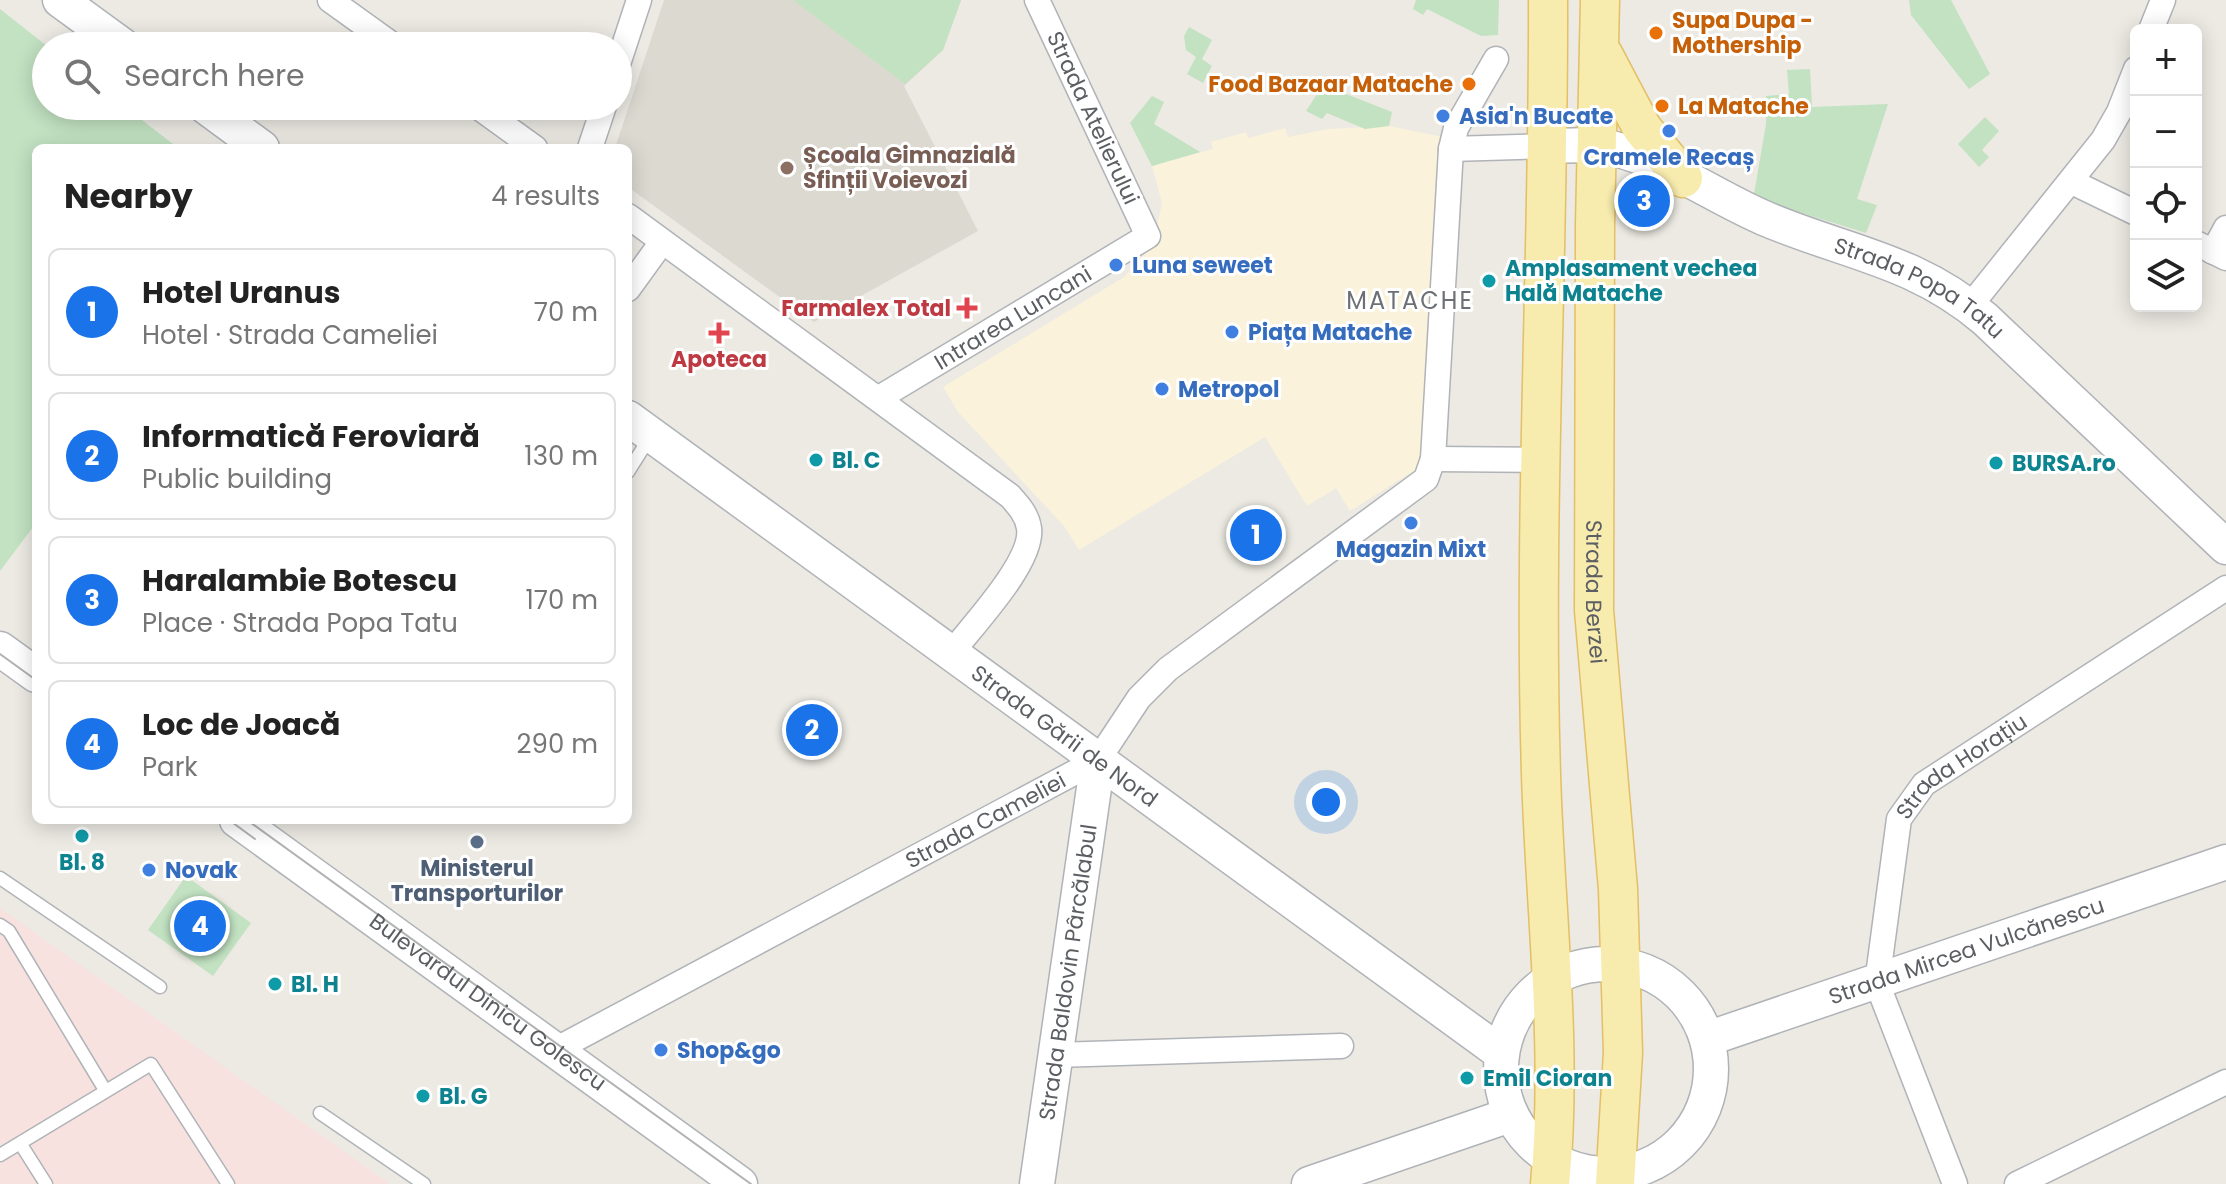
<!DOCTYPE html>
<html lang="en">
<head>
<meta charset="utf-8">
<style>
	:root { --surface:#fff; --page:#f2f2f2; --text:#222; --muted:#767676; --line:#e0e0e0; --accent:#1a73e8 }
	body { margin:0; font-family:Poppins,sans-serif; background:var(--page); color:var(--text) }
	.controls { position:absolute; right:24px; top:24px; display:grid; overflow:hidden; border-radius:12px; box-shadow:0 4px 20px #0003 }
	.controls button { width:72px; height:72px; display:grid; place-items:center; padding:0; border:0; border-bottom:2px solid var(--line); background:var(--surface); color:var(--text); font:40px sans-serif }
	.you { position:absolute; left:1326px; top:802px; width:28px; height:28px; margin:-20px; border:6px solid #fff; border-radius:50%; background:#1a73e8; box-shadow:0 0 0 12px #1a73e833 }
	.badge { display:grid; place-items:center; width:52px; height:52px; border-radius:50%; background:var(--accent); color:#fff; font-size:26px; font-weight:700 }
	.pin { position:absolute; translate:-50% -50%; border:4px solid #fff; box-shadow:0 2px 8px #0006 }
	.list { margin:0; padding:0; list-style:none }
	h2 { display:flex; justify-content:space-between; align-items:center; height:104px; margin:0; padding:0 32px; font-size:34px }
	h2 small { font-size:26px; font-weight:400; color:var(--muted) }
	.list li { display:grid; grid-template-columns:52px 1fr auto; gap:24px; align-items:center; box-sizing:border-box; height:128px; margin:0 16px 16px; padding:0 16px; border:2px solid var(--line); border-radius:12px }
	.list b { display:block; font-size:30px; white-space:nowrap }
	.list p { margin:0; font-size:26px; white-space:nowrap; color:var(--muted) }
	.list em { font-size:26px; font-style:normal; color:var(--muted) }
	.icon { flex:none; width:44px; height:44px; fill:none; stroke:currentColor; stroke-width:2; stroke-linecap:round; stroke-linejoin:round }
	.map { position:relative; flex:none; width:2226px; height:1184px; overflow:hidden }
	.search { position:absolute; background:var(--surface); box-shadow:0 4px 20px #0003; left:32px; top:32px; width:600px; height:88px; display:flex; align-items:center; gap:20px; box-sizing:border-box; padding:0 28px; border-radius:44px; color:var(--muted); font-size:30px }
	.panel { position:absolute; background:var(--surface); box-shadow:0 4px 20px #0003; left:32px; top:144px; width:600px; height:680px; border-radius:12px }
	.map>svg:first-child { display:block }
	.commercial { fill:#faf2da }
	.education { fill:#dcd9d1 }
	.medical { fill:#f8e2e0 }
	.green { fill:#c2e2c2 }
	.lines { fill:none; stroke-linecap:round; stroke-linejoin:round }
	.lane-casing { stroke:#b0b3b7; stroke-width:15 }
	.street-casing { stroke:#b0b3b7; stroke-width:27 }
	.secondary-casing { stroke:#afb2b7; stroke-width:37 }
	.primary-casing { stroke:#e3bf65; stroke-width:41 }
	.lane { stroke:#fff; stroke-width:12 }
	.street { stroke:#fff; stroke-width:24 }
	.secondary { stroke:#fff; stroke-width:34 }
	.primary { stroke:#f7ebad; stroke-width:38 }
	.tram { stroke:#b1b2b2; stroke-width:2 }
	.food-dot { fill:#e8710a; stroke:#fff; stroke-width:3 }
	.shop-dot { fill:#3f7fe0; stroke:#fff; stroke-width:3 }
	.education-dot { fill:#8d6e63; stroke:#fff; stroke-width:3 }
	.culture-dot { fill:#0f9aa8; stroke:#fff; stroke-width:3 }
	.health-dot { fill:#e0444e; stroke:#fff; stroke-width:3 }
	.service-dot { fill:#5c6f8a; stroke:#fff; stroke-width:3 }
	.labels { text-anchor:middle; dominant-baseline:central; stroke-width:6; stroke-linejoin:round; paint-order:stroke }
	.food-label { font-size:22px; font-weight:bold; fill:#c56008; stroke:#fff; text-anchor:start }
	.shop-label { font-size:22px; font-weight:bold; fill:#366cbe; stroke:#fff; text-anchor:start }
	.street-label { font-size:22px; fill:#5b5e62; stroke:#fff }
	.education-label { font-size:22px; font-weight:bold; fill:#785e54; stroke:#fff; text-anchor:start }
	.culture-label { font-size:22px; font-weight:bold; fill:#0d838f; stroke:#fff; text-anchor:start }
	.health-label { font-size:22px; font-weight:bold; fill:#be3a42; stroke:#fff; text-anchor:end }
	.service-label { font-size:22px; font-weight:bold; fill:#4e5e75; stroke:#fff }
	.neighbourhood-label { font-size:24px; letter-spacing:2px; fill:#6c7074; stroke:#fff }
</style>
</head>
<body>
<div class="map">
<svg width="2226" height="1184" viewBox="0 0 2226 1184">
	<rect width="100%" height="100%" fill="#eceae3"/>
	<path class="commercial" d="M1389 126 1443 137 1424 451 1415 470 1350 511 1336 488 1307 506 1265 437 1079 550 1064 526 958 412 943 387 1124 277 1153 245 1162 203 1152 166 1213 149 1211 142 1246 132 1248 138 1285 128 1288 137 1328 129Z"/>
	<path class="education" d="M664 0H961L943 50 904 86 978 231 814 322 628 187V148H615Z"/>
	<path class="medical" d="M0 908 390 1184H0Z"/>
	<path class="green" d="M793 0H961L943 50 905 84Z
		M1416 0H1499L1498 35 1481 36 1427 9 1423 15 1413 9Z
		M1909 0H1951L1990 74 1969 89 1911 15Z
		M0 9 47 46 46 106H124L178 148H36V523L0 571Z
		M1189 27 1212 40 1202 59 1212 66 1203 83 1187 74 1196 57 1186 50 1184 36Z
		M1810 69 1812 107 1888 104 1857 199 1877 205 1866 233 1786 208 1754 194 1766 124V96L1789 94 1787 70Z
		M1323 85 1392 112 1389 126 1365 129 1327 113 1322 119 1306 111Z
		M1152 96 1164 102 1154 124 1200 152 1152 166 1130 123Z
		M1985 117 1999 131 1982 150 1989 157 1979 167 1958 144Z
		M186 876 251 923 213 976 148 930Z"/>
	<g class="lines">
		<defs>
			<path id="lane" d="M628 472 650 437
				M0 878 160 987
				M0 925 9 931 105 1090
				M320 1113 424 1184
				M20 1143 151 1064 228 1184
				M0 1155 20 1143 46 1184"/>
			<g id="street">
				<path d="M330 0 394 46"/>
				<path d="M2151 30 2163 0"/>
				<path d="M618 64 639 0"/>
				<path d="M477 106 535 148"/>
				<path d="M590 148 604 106"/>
				<path d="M1451 149 1547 146"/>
				<path d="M2072 182 2136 213"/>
				<path d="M628 216 1010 496C1019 506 1027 515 1029 528 1034 561 973 625 953 651"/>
				<path d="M2196 243 2226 258"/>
				<path d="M2213 252 2226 228"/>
				<path d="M628 289 662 242"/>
				<path d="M1970 306 2103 140 2119 112 2136 69"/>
				<path id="s1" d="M879 398 1148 236 1037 0"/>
				<path d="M1433 459 1542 460"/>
				<path id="s2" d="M555 1050 1098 760 1139 698 1168 669 1426 479 1433 459 1451 149 1456 128 1496 59"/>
				<path d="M1056 1055 1341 1046"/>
				<path id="s3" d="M1955 1184 1877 983 1899 819 1924 784 2226 588"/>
				<path d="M2017 1184 2226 1082"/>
			</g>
			<g id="secondary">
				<path d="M60 0 123 46"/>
				<path d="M205 106 262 148"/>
				<path id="s4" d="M1547 146C1569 146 1593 143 1615 149 1667 162 1715 197 1764 218 1846 253 1914 259 1985 319L2226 547"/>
				<path id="s5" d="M628 418 1501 1053"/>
				<path d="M0 649 36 675"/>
				<path id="s6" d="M237 820 740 1184"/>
				<circle cx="1606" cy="1069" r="105"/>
				<path id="s7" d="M1707 1039 2226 862"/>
				<path id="s8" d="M1037 1184 1098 760"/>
				<path d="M1309 1184 1510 1115"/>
			</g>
			<g id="primary">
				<path d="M1548 0C1549 258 1533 516 1541 774 1545 911 1563 1047 1550 1184"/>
				<path id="s9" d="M1600 0 1595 225 1594 610 1618 889 1623 1053 1615 1184"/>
				<path d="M1603 54 1642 128 1683 178"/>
			</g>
		</defs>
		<use href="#lane" class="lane-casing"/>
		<use href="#street" class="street-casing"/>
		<use href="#secondary" class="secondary-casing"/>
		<use href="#primary" class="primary-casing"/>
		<use href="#lane" class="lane"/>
		<use href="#street" class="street"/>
		<use href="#secondary" class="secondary"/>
		<use href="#primary" class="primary"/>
		<path class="tram" d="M0 654 36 680
			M229 820 255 839
			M247 820 751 1184"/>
	</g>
	<g class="food-dot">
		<circle cx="1656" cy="33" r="8"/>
		<circle cx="1469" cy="84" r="8"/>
		<circle cx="1662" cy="106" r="8"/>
	</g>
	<g class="shop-dot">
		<circle cx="1443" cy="116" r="8"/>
		<circle cx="1669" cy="131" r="8"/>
		<circle cx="1116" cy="265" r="8"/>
		<circle cx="1232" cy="332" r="8"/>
		<circle cx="1162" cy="389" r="8"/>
		<circle cx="1411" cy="523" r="8"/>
		<circle cx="149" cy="870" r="8"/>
		<circle cx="661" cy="1050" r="8"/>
	</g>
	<circle class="education-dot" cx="787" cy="168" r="8"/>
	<g class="culture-dot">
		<circle cx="1489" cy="281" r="8"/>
		<circle cx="816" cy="460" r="8"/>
		<circle cx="1996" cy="463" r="8"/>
		<circle cx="82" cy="836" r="8"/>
		<circle cx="275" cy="984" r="8"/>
		<circle cx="1467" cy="1078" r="8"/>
		<circle cx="423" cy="1096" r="8"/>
	</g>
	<g class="health-dot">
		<path d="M963 296h8v8h8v8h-8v8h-8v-8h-8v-8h8z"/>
		<path d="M715 321h8v8h8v8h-8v8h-8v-8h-8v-8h8z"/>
	</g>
	<circle class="service-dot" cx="477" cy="842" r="8"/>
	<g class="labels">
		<g class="food-label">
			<text x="1672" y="20">Supa Dupa -<tspan x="1672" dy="25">Mothership</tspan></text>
			<text x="1453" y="84" text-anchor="end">Food Bazaar Matache</text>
			<text x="1678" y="106">La Matache</text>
		</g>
		<g class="shop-label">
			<text x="1459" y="116">Asia'n Bucate</text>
			<text x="1669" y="157" text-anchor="middle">Cramele Recaș</text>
			<text x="1132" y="265">Luna seweet</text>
			<text x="1248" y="332">Piața Matache</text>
			<text x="1178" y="389">Metropol</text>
			<text x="1411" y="549" text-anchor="middle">Magazin Mixt</text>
			<text x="165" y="870">Novak</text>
			<text x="677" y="1050">Shop&amp;go</text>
		</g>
		<g class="street-label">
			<text transform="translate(1093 118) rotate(65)">Strada Atelierului</text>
			<text stroke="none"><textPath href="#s4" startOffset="404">Strada Popa Tatu</textPath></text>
			<text stroke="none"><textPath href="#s1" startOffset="156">Intrarea Luncani</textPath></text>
			<text stroke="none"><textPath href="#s9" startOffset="592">Strada Berzei</textPath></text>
			<text stroke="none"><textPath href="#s5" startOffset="540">Strada Gării de Nord</textPath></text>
			<text stroke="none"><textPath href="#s3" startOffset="464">Strada Horațiu</textPath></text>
			<text stroke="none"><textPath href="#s2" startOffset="488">Strada Cameliei</textPath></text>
			<text stroke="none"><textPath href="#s7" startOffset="274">Strada Mircea Vulcănescu</textPath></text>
			<text stroke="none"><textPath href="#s8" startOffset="214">Strada Baldovin Pârcălabul</textPath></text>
			<text stroke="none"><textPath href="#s6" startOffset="310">Bulevardul Dinicu Golescu</textPath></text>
		</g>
		<g class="education-label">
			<text x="803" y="155">Școala Gimnazială<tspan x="803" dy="25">Sfinții Voievozi</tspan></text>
		</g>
		<g class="culture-label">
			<text x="1505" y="268">Amplasament vechea<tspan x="1505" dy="25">Hală Matache</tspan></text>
			<text x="832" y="460">Bl. C</text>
			<text x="2012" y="463">BURSA.ro</text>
			<text x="82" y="862" text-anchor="middle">Bl. 8</text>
			<text x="291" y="984">Bl. H</text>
			<text x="1483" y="1078">Emil Cioran</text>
			<text x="439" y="1096">Bl. G</text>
		</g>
		<g class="health-label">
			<text x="951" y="308">Farmalex Total</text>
			<text x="719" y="359" text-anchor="middle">Apoteca</text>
		</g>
		<g class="service-label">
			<text x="477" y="868">Ministerul<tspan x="477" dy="25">Transporturilor</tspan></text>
		</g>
		<g class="neighbourhood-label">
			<text x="1410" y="300">MATACHE</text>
		</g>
	</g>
</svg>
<div class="controls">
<button>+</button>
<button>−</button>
<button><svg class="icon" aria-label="locate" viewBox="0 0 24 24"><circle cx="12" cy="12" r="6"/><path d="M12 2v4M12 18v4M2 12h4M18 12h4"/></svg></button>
<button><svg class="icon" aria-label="layers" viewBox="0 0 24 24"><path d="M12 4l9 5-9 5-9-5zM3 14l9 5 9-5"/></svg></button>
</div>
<div class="you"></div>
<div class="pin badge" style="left:1256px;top:535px">1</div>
<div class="pin badge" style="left:812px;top:730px">2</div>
<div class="pin badge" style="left:1644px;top:201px">3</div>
<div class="pin badge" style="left:200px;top:926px">4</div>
<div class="search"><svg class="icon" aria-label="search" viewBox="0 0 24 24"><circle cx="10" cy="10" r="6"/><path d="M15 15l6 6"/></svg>Search here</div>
<section class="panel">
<h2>Nearby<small>4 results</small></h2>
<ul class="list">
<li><span class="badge">1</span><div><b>Hotel Uranus</b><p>Hotel · Strada Cameliei</p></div><em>70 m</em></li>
<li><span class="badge">2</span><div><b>Informatică Feroviară</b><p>Public building</p></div><em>130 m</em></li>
<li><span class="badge">3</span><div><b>Haralambie Botescu</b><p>Place · Strada Popa Tatu</p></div><em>170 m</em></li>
<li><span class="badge">4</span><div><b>Loc de Joacă</b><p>Park</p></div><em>290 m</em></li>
</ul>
</section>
</div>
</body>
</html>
